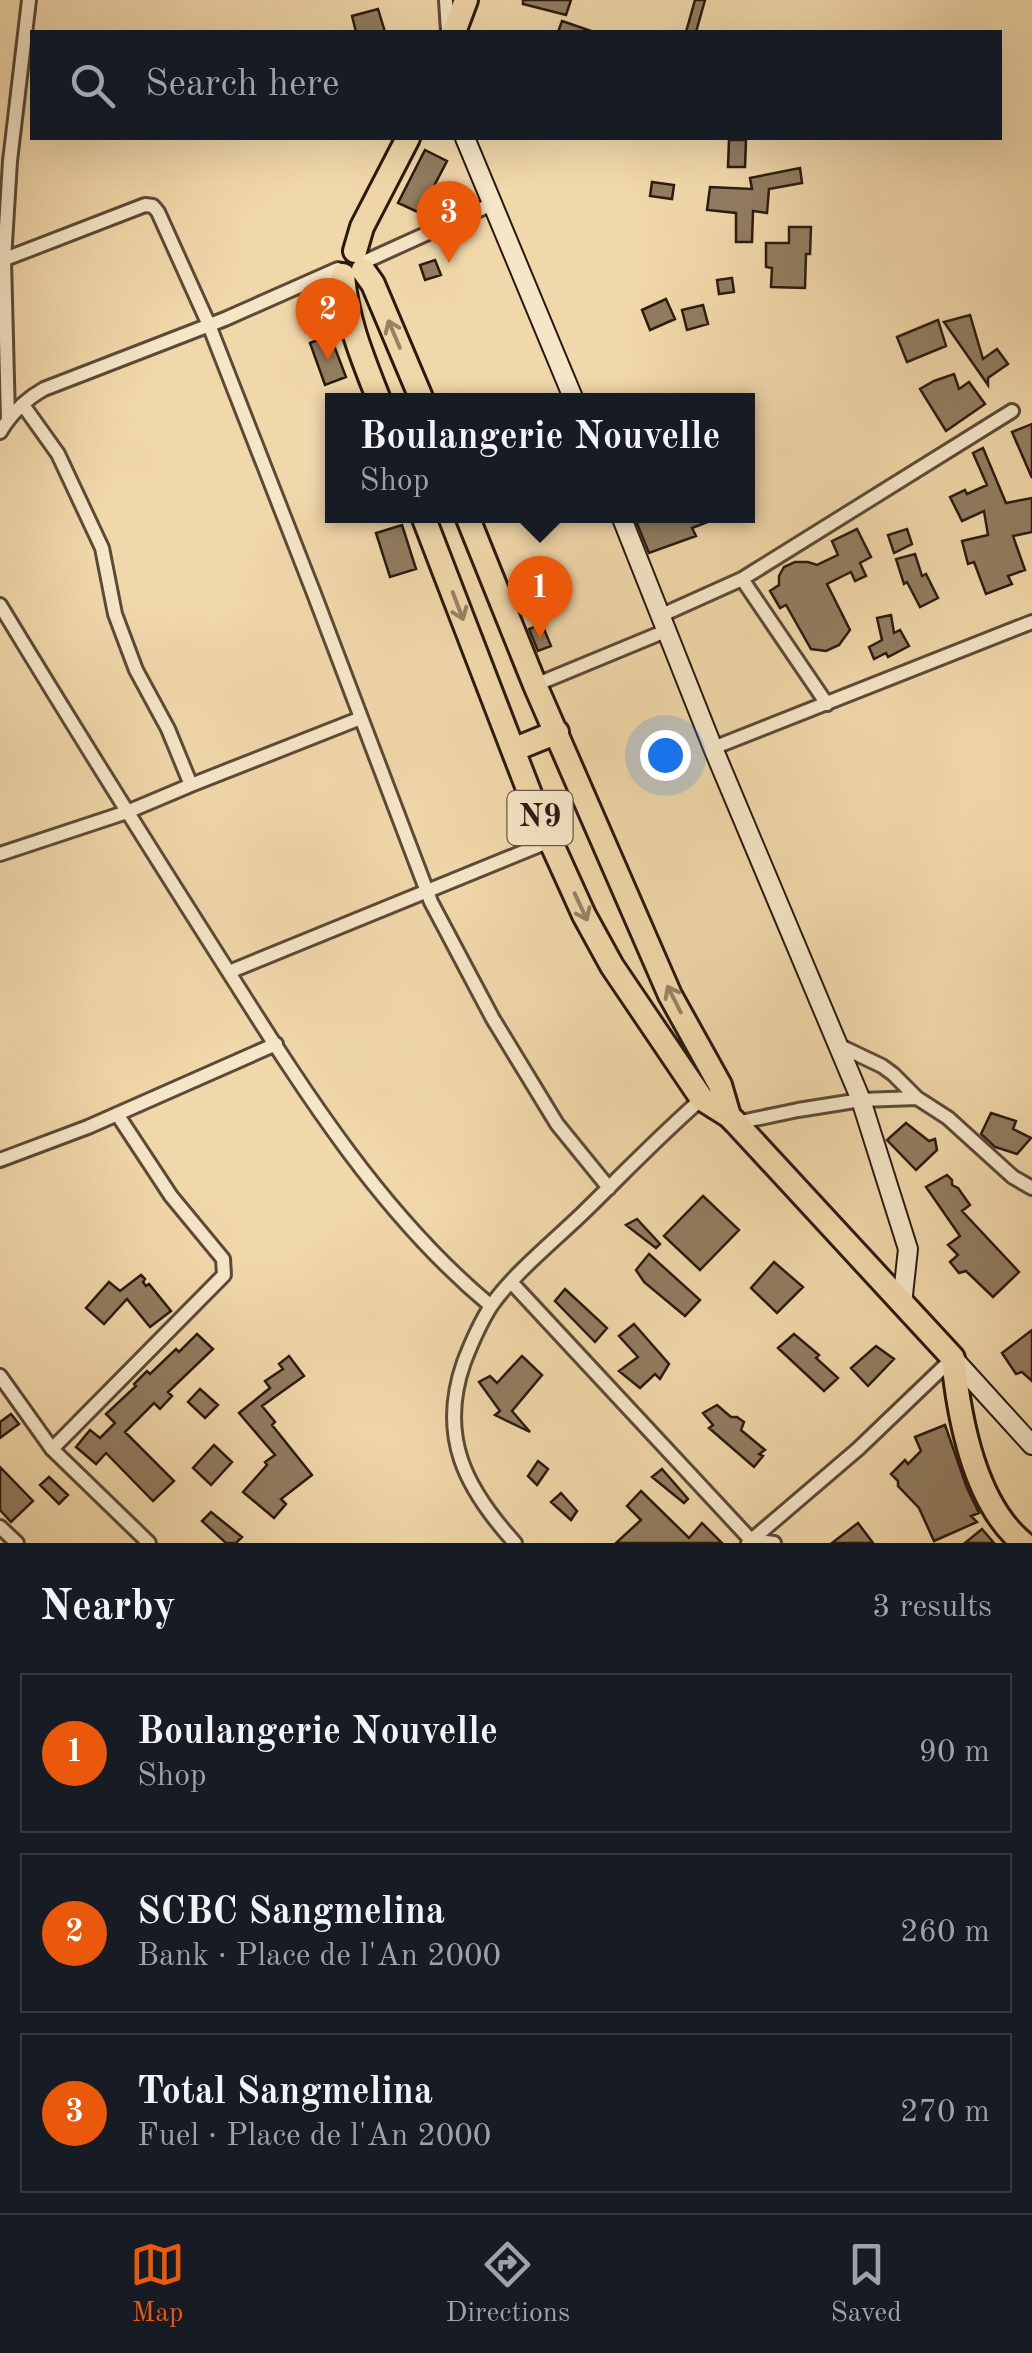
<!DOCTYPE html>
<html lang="en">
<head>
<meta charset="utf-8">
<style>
	:root { --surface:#171b24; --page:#242831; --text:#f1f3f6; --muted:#9ea1a6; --line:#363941; --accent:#ea580c }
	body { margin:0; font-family:"Old Standard TT",serif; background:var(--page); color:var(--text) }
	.you { position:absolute; left:665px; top:755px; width:35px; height:35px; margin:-25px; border:8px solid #fff; border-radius:50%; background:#1a73e8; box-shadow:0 0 0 15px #1a73e833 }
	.badge { display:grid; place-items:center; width:65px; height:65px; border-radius:50%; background:var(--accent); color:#fff; font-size:32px; font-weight:700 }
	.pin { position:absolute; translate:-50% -82px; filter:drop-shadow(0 2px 5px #0008) }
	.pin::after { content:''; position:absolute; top:52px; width:35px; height:30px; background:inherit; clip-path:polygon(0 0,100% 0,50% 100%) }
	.popup { position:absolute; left:325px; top:393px; width:430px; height:130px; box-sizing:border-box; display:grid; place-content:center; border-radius:0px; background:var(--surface); filter:drop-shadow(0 2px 8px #0005); font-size:32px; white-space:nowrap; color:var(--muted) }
	.popup b { font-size:38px; color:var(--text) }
	.popup::after { content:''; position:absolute; left:50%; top:100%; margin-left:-20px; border:20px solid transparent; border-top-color:var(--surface) }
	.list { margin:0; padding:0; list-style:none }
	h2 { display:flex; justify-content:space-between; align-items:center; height:130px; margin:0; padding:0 40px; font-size:42px }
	h2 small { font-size:32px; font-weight:400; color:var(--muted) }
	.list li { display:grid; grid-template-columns:65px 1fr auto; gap:30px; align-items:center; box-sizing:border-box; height:160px; margin:0 20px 20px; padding:0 20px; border:2px solid var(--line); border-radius:0px }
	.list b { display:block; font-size:38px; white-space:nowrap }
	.list p { margin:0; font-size:32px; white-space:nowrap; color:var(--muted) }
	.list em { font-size:32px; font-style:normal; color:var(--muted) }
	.icon { flex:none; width:55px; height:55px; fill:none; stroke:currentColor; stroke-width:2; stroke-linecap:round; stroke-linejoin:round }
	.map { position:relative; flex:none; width:1032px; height:1543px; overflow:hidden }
	.search { position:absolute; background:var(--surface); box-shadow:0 10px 40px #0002; left:30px; right:30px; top:30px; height:110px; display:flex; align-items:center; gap:25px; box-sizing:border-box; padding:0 35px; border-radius:0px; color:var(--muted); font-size:38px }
	.sheet { height:670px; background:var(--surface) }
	nav { display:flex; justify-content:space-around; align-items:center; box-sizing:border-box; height:140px; border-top:2px solid var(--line); background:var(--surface); font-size:28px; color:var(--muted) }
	nav a { display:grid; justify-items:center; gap:5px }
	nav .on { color:var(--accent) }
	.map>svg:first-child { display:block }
	.building { fill:#927d61; stroke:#2b1a11; stroke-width:2.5 }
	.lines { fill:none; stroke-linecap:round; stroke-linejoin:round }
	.street-casing { stroke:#5c4a37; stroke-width:18 }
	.secondary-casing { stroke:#2b1a11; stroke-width:22 }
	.highway-casing { stroke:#2b1a11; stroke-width:28 }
	.street { stroke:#f6e6c8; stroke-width:12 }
	.secondary { stroke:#f6e6c8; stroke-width:18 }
	.highway { stroke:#f1d8aa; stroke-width:22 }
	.oneway { stroke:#988265 }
	.labels { text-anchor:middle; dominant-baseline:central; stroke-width:8; stroke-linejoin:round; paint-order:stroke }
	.shield { fill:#f6e6c8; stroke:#685748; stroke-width:2.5 }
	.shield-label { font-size:32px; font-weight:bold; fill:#2b1a11 }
</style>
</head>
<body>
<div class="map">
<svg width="1032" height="1543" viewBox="0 0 1032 1543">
	<rect width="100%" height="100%" fill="#f1d8aa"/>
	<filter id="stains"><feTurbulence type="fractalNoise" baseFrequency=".002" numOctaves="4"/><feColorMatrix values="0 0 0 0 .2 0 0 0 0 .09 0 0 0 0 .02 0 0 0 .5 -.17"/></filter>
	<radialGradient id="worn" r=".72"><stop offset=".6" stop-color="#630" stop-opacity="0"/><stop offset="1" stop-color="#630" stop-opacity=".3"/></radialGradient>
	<path class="building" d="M523 0H571L566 15 523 4Z
		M695 0H705L696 32H686Z
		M378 9 385 32H356L352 16Z
		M562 21 591 31V32H558Z
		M729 140H746L745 167H728Z
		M425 150 447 161 420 213 398 203Z
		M800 168 802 183 769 189 767 213 753 211 752 242H736V213L707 210 710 187 752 189 750 178Z
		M652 182 674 185 672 199 650 196Z
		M789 227H811L810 254H806L805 288 771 287 772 268 766 267V243H789Z
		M435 260 441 275 425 280 420 265Z
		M732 278 734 292 719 294 717 280Z
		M666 299 675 319 650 330 642 310Z
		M703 305 708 324 687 330 682 310Z
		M970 315 983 359 997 349 1008 364 988 378V385L944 322Z
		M938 320 946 346 907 362 897 337Z
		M330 335 346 377 325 385 310 343Z
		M954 374 959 389 969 382 985 404 946 431 920 389 934 381Z
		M1032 424V478L1012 432Z
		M983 448 1006 503 1032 498V532L1013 536 1025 570 1008 576 1012 584 986 594 974 562 968 564 962 541 988 535 984 511 962 521 950 497 965 490 967 494 987 485 973 453Z
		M634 516H723L692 528 696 536 649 553Z
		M402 525 416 569 390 577 376 533Z
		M857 529 871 557 860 563 866 576 855 581 851 572 827 584 850 630 839 645 826 651 811 649 786 605 780 608 770 591 779 585V576L784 567 795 562H808L817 565 838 555 832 541Z
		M907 529 912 544 894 553 888 535Z
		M915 554 922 576 926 574 938 598 920 607 907 582 904 584 896 559Z
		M891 615 894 633 900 630 909 646 888 657 886 653 874 659 869 647 882 640 877 618Z
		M542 624 551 646 538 651 529 629Z
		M991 1113 1016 1121 1013 1129 1031 1138 1017 1154 995 1147 981 1134Z
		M906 1123 929 1141 935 1139 937 1150 916 1170 887 1140Z
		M947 1175 952 1180V1185L958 1188 970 1205 962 1211 1019 1272 993 1297 966 1271 959 1273 950 1262 958 1255 948 1245 960 1236 926 1187Z
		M703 1196 739 1230 700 1270 664 1236Z
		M637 1219 660 1244 656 1248 626 1225Z
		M649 1254 700 1300 685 1316 644 1282 636 1270Z
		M774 1262 803 1287 777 1313 751 1288Z
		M141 1275 145 1279 143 1282 146 1286 149 1284 171 1311 150 1327 127 1299 104 1324 86 1308 109 1282 120 1291Z
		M565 1289 607 1328 595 1342 555 1301Z
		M634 1324 669 1364 660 1379 655 1374 640 1388 619 1371 638 1357 619 1336Z
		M1032 1330V1381L1022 1372 1016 1374 1002 1353Z
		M197 1334 213 1349 168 1392 172 1396 160 1409 154 1403 125 1432 174 1481 153 1501 106 1453 96 1464 76 1447 90 1430 100 1438 115 1423 106 1414 136 1386 134 1384 147 1371 150 1374 176 1349 179 1352Z
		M794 1334 819 1355 816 1358 838 1378 824 1391 778 1348Z
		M876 1346 894 1359 868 1386 851 1368Z
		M289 1356 304 1376 262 1406 275 1422 272 1425 312 1475 281 1499 286 1504 274 1518 243 1492 267 1465 265 1462 275 1455 239 1413 270 1388 265 1381 283 1369 279 1364Z
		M522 1356 542 1375 512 1411 530 1432 495 1415 500 1411 479 1382 490 1376 497 1383Z
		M200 1389 218 1405 205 1418 188 1402Z
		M717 1405 731 1417H737L744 1422 741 1430 765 1450 759 1454 763 1456 754 1467 709 1428 713 1425 703 1413Z
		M11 1414 19 1424 0 1438V1422Z
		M945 1425 967 1488 979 1513 971 1516 977 1522 934 1541 919 1508 898 1486V1481L891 1474 905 1460 908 1464 921 1451 915 1437Z
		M214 1445 232 1462 211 1485 193 1468Z
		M538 1461 548 1469 537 1485 528 1476Z
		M0 1467 33 1501 11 1522 0 1510Z
		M662 1469 688 1499 684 1503 652 1477Z
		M49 1477 68 1495 59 1504 40 1485Z
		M641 1491 689 1538 702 1523 722 1543H616L641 1520 627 1506Z
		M561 1493 577 1511 571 1520 551 1502Z
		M211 1512 242 1537 236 1543H226L202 1521Z
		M858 1523 873 1543H832Z
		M982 1529 994 1543H965Z"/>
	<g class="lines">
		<defs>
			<path id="street" d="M446 0 448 32
				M0 261 145 205 153 206 158 212 209 325 313 591 431 902 493 1019 557 1124 609 1188
				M364 262 492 204
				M23 405 58 454 102 548 115 614 136 670 168 729 191 785
				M8 419 4 260 10 161 29 0
				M0 432C11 414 26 399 44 389L225 319 338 269
				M742 579 827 704
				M0 605C72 724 146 842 221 960 299 1083 378 1212 491 1306
				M662 615 742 579 1012 411
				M535 685 668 630
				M713 748 1032 622
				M0 854 127 812 191 785 361 718
				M229 972 550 841
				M838 1045 882 1066 893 1074 917 1098
				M736 1123 798 1110 861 1100 917 1098 948 1118 1013 1177 1032 1188
				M0 1160 88 1127 276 1044
				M512 1283 751 1540 774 1543
				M0 1376 52 1449 149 1543
				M52 1449 224 1275 223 1259 171 1196 117 1114
				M0 1527 17 1543
				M515 1543C465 1488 438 1436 464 1362 471 1344 480 1323 491 1306 513 1274 554 1241 583 1213 623 1174 662 1133 705 1096
				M748 1543 858 1449 953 1358"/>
			<path id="secondary" d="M465 138 574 400
				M621 516 713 748 861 1100 908 1249 902 1304
				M953 1358 1032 1445"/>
			<path id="highway" d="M454 32 466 0
				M355 251 362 227 408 138
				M363 270 373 284 422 400
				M343 275C346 319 363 359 379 400
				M423 516 535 807 584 915 612 966 702 1099 729 1116 736 1123 953 1358C959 1418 974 1503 1023 1543
				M467 516 535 685 670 995 720 1085 729 1116
				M513 750 557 732"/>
		</defs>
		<use href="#street" class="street-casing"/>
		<use href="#secondary" class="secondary-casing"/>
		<use href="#highway" class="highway-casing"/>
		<use href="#street" class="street"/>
		<use href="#secondary" class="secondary"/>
		<use href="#highway" class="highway"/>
	</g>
	<defs><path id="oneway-shaft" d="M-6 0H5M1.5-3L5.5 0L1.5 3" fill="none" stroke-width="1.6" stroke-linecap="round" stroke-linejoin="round" transform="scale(2.5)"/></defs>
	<g class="oneway">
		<use href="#oneway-shaft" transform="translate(394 334) rotate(-113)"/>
		<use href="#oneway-shaft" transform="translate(458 606) rotate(69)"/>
		<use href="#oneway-shaft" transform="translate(581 907) rotate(65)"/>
		<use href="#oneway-shaft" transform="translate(674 999) rotate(-117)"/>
	</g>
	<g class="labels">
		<rect class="shield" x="507.5" y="791" width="65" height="54" rx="8"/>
		<g class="shield-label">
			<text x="540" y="818">N9</text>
		</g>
	</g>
	<rect width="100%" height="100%" filter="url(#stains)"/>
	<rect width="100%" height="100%" fill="url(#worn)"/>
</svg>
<div class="you"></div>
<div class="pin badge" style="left:540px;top:638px">1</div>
<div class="popup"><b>Boulangerie Nouvelle</b>Shop</div>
<div class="pin badge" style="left:328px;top:360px">2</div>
<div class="pin badge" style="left:449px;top:263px">3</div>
<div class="search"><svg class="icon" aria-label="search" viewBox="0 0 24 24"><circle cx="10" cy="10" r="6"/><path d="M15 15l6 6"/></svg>Search here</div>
</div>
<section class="sheet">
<h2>Nearby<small>3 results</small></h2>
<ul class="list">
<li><span class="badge">1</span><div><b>Boulangerie Nouvelle</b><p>Shop</p></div><em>90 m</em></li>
<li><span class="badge">2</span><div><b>SCBC Sangmelina</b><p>Bank · Place de l'An 2000</p></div><em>260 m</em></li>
<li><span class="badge">3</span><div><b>Total Sangmelina</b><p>Fuel · Place de l'An 2000</p></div><em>270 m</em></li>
</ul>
</section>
<nav>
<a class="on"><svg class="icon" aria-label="map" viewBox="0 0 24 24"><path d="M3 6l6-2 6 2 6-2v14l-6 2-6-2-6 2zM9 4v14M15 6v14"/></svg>Map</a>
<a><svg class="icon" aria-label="directions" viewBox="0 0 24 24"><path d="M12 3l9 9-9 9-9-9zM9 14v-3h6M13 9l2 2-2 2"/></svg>Directions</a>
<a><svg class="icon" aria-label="saved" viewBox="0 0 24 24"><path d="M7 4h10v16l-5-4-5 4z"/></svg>Saved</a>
</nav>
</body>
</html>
